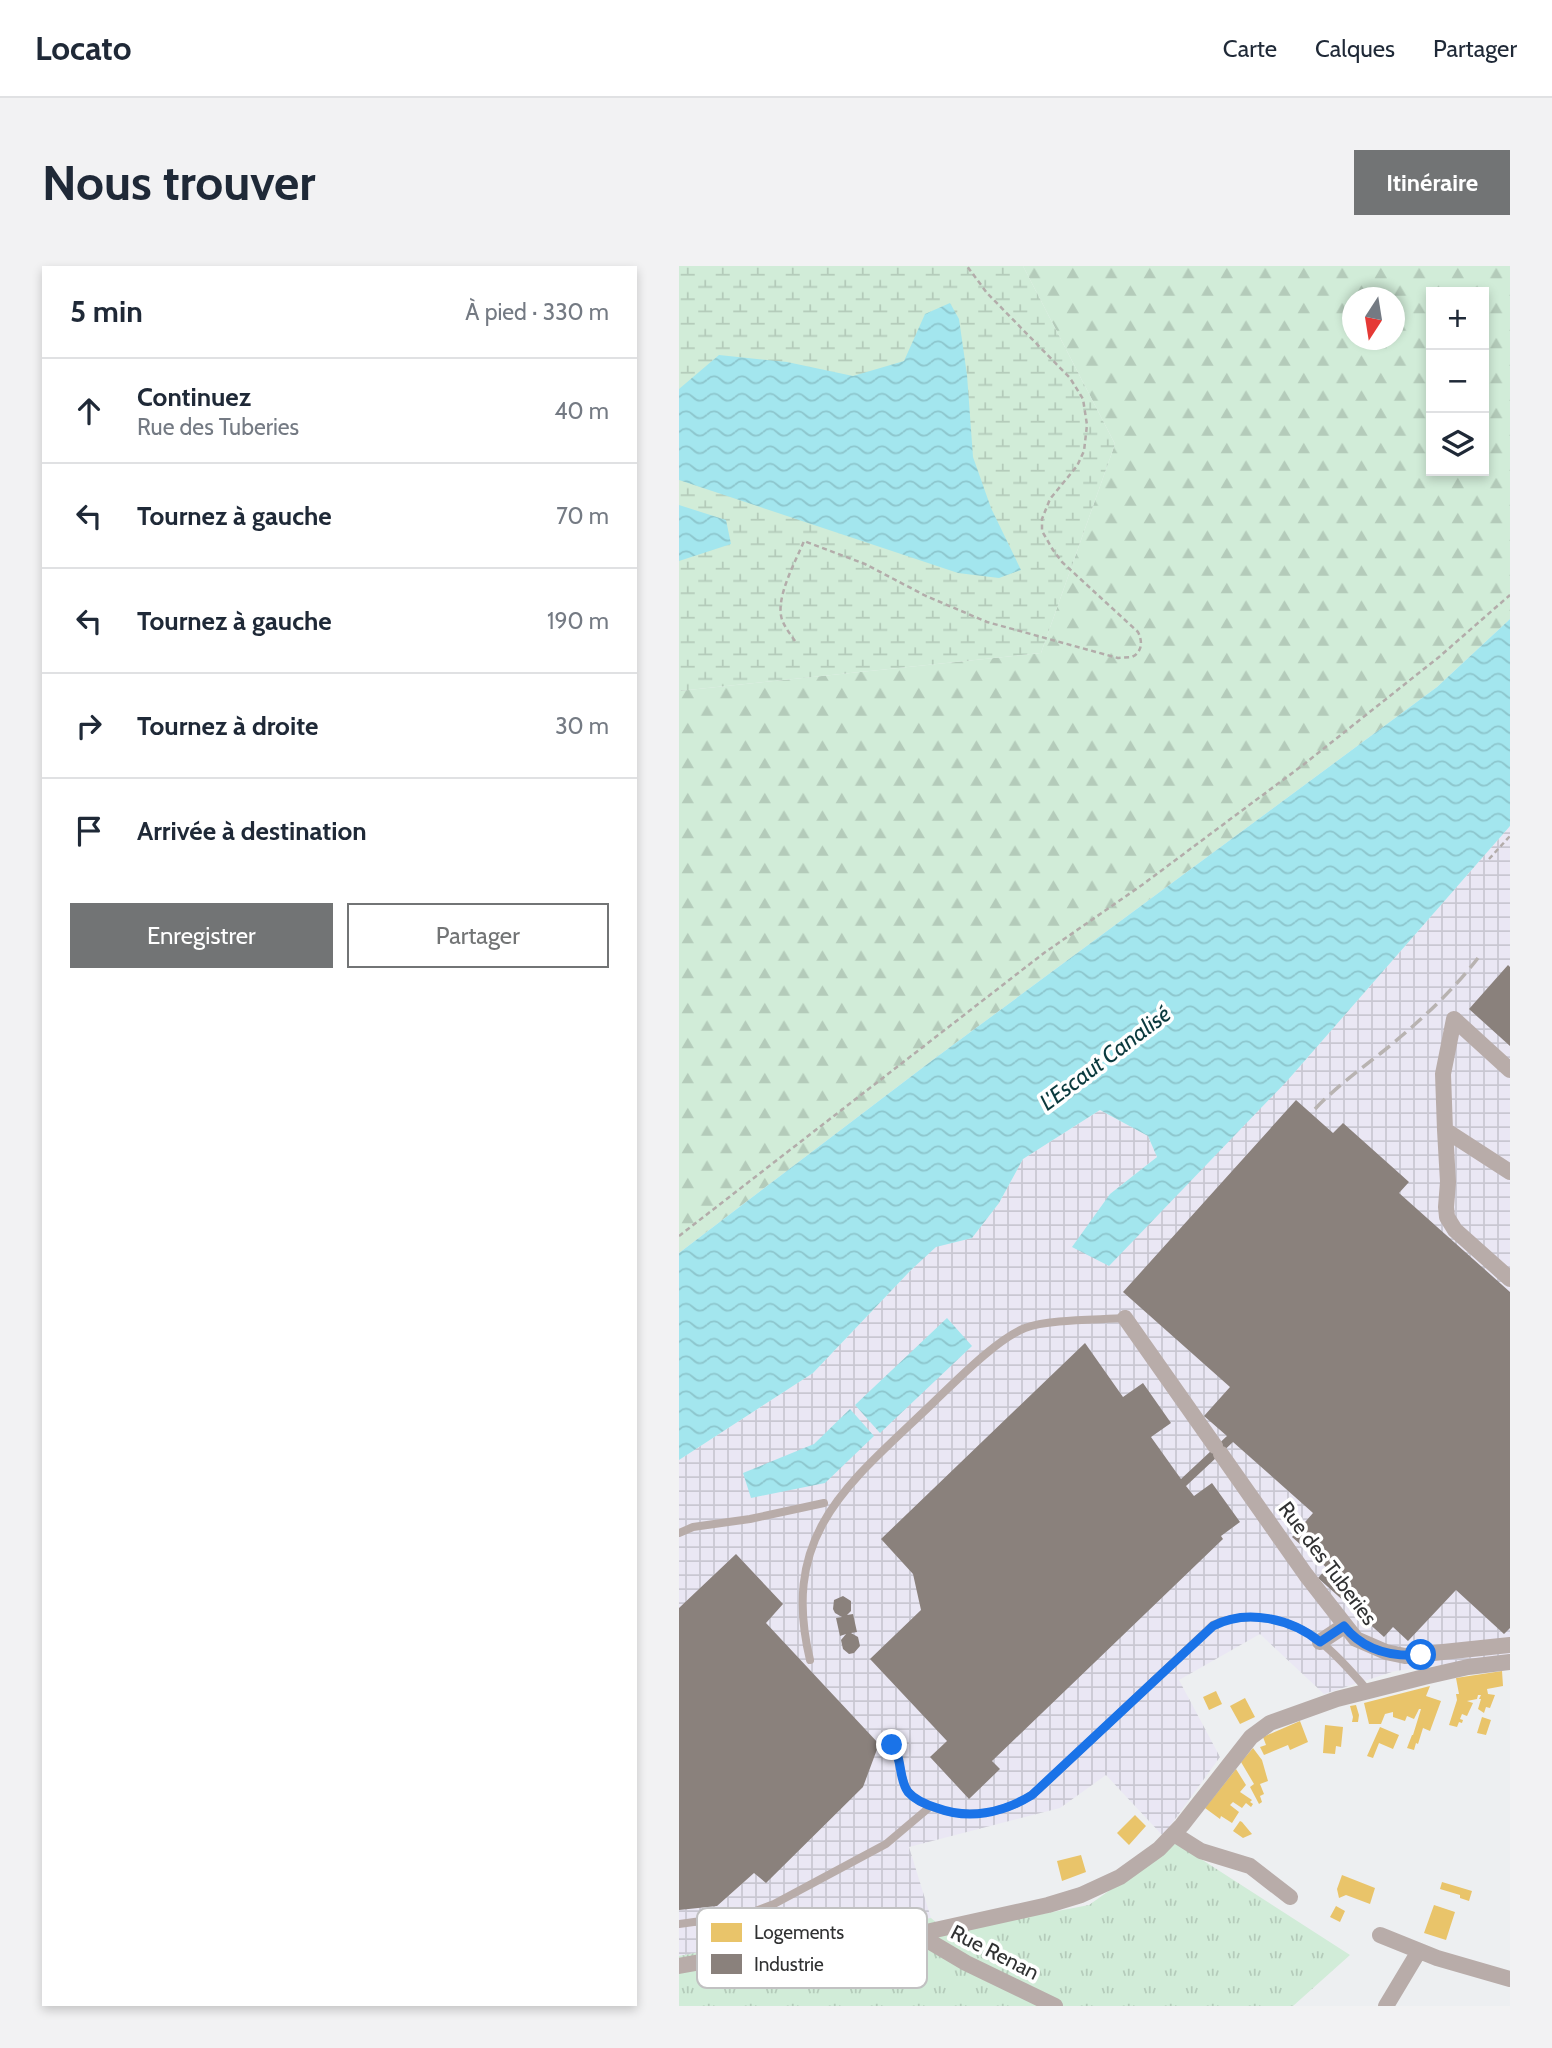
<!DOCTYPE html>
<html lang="fr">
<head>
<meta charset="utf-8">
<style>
	:root { --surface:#fff; --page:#f2f2f3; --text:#1f2937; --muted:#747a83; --line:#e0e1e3; --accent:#727475 }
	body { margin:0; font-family:Cabin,sans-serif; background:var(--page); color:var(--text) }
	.controls { position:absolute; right:21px; top:21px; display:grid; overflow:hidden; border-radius:0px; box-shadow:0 4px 10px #0003 }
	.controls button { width:63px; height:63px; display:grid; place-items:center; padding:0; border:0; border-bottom:2px solid var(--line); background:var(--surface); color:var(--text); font:35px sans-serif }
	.compass { position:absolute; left:663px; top:21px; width:63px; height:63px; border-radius:50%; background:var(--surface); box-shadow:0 4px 10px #0003; rotate:192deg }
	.stop { position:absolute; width:21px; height:21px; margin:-16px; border:5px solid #1a73e8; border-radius:50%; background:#fff }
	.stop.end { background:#1a73e8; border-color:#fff; box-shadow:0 2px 7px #0008 }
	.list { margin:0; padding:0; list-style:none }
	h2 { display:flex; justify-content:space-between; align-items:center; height:91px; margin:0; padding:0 28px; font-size:30px }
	h2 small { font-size:23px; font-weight:400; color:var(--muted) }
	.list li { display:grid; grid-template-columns:46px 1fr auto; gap:21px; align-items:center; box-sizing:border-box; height:105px; padding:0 28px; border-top:2px solid var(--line) }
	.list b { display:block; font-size:26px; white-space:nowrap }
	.list p { margin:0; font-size:23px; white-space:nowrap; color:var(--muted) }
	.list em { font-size:23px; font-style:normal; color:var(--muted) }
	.actions { display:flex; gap:14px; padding:21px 28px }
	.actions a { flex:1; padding:16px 0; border:2px solid var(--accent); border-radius:0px; text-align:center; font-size:24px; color:var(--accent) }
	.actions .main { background:var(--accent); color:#fff }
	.icon { flex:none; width:38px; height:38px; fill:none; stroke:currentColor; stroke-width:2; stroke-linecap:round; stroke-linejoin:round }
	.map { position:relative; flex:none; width:831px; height:1740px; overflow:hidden; border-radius:0px }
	header { display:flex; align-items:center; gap:42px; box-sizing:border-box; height:98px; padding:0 35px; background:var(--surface); border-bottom:2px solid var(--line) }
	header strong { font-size:33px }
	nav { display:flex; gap:38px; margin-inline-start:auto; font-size:24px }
	.intro { display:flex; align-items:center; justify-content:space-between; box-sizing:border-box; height:168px; padding:0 42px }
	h1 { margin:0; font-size:49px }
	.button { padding:18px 32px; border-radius:0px; background:var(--accent); color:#fff; font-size:24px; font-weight:700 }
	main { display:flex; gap:42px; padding:0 42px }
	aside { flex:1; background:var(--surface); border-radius:0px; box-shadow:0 4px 10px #0003 }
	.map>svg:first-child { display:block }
	.industrial { fill:url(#industrial-grid) }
	.grass { fill:url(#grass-tufts) }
	.forest { fill:url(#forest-firs); fill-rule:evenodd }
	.wetland { fill:url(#wetland-marsh) }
	.water { fill:url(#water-waves) }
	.homes { fill:#e9c46a }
	.industry { fill:#8a817c }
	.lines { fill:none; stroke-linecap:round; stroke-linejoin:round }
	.path { stroke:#b3acaa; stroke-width:2.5; stroke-dasharray:5 3.5; stroke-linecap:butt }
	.service { stroke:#b8aca9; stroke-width:8 }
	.minor { stroke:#b8aca9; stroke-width:16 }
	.rail { stroke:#b8b3b1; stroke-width:3.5; stroke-dasharray:14 7; stroke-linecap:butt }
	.route { stroke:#1a73e8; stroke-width:9 }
	.labels { text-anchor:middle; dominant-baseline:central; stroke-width:7; stroke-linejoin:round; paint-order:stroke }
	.street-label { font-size:21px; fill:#303132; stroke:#fff }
	.water-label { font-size:23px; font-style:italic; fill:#0a393d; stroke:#fff }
	.key { fill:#fff; stroke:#c1c1c2; stroke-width:2 }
	.key-label { font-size:19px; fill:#303132 }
</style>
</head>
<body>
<header>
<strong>Locato</strong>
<nav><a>Carte</a><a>Calques</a><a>Partager</a></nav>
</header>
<div class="intro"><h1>Nous trouver</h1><a class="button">Itinéraire</a></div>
<main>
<aside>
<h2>5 min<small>À pied · 330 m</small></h2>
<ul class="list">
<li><svg class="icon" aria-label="ahead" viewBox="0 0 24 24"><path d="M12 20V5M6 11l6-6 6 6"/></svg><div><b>Continuez</b><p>Rue des Tuberies</p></div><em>40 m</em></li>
<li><svg class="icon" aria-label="left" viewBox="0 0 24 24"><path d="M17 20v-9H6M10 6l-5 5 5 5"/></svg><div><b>Tournez à gauche</b></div><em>70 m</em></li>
<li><svg class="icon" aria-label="left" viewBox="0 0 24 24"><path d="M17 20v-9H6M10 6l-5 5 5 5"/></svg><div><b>Tournez à gauche</b></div><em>190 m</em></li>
<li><svg class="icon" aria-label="right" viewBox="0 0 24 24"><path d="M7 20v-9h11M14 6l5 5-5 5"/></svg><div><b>Tournez à droite</b></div><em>30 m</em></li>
<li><svg class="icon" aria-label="arrive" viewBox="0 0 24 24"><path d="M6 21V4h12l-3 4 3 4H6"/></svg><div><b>Arrivée à destination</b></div></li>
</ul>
<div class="actions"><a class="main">Enregistrer</a><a>Partager</a></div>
</aside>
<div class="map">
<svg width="831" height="1740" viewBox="0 0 831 1740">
	<defs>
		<pattern id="industrial-grid" width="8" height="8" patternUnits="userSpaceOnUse" patternTransform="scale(1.75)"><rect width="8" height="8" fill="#eae7f4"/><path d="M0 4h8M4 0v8" fill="none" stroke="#c9c7d2"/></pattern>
		<pattern id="grass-tufts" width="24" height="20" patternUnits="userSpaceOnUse" patternTransform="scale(1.75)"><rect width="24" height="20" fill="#d1ecd8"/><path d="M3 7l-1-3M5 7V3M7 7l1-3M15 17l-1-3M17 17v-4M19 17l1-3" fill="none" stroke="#b4cbba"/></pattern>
		<pattern id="forest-firs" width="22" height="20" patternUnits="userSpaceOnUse" patternTransform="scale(1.75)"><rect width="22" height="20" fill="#d1ecd8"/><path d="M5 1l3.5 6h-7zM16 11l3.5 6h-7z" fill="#b4cbba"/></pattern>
		<pattern id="wetland-marsh" width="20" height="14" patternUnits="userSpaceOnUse" patternTransform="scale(1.75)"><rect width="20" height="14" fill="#d1ecd8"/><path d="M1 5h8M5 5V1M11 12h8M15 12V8" fill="none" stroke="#b4cbba"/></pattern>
		<pattern id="water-waves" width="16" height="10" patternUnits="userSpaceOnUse" patternTransform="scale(1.75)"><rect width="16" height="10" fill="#a3e6ee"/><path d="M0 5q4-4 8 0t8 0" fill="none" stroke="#8dc6cd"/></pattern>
	</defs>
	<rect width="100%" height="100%" fill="#edeff1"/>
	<path class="industrial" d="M831 560V1390L716 1405 645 1428 581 1368 500 1414 541 1491 484 1570 427 1509 381 1542 230 1581 252 1652 207 1658 148 1662 0 1690V1194L134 1107 232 1004 257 980 293 972 320 937 344 893 421 844 469 870 478 891 431 928 608 815Z"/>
	<path class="grass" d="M497 1577 671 1689 614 1740H0V1690L148 1662 207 1658 252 1652 268 1666 410 1639Z"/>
	<path class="forest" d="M344 0H831V353L758 421 255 793 0 987V425L362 387 436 178ZM752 26H805V205H752ZM674 32H716V74H674Z"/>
	<path class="wetland" d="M0 0H344L436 178 362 387 0 425Z"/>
	<path class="water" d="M271 37 280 53 288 109 294 191 312 242 342 304 320 312 279 307 0 214V123L40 89 108 96 174 110 225 95 246 48Z
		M0 239 47 254 52 278 0 295Z
		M831 353V560L608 815 430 1000 393 981 431 928 478 891 469 870 421 844 344 893 320 937 293 972 257 981 232 1004 134 1107 0 1194V987L255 793 758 421Z
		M268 1052 293 1080 201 1167 176 1139Z
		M171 1143 195 1170 146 1217 72 1232 64 1207 135 1178Z"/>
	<path class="homes" d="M823 1405 824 1420 808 1423 809 1428 816 1429 811 1442 807 1441 805 1447 799 1443 802 1433H800L802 1429H799L798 1433 788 1435 794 1437 788 1450 783 1448 781 1453 784 1454 783 1457 780 1456 778 1461 770 1459 778 1434 777 1428H780L777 1412Z
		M751 1420 747 1430 762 1435 751 1465 744 1462 739 1478 737 1477 735 1484 728 1482 733 1469H734L742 1443H740L735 1453 728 1450 726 1455 714 1451V1446L706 1448 702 1458H690L685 1437Z
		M537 1425 543 1438 530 1444 524 1431Z
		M566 1432 576 1451 561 1458 551 1440Z
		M677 1439 680 1449 679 1456H673L674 1451 671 1440Z
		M803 1451 812 1454 807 1469 798 1467Z
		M621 1455 629 1476 611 1484 609 1479 585 1489 581 1481 587 1479 584 1471Z
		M646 1459 664 1461 662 1481 657 1480 656 1488 644 1487Z
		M701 1461 720 1469 714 1483 700 1477 694 1492 688 1490Z
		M574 1482 583 1494 589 1515 581 1518 585 1528 581 1530 583 1536 580 1538 571 1521 575 1518 562 1496Z
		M557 1503 567 1519 561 1526 573 1534 571 1536 574 1538 572 1541 567 1537 563 1542 554 1536 551 1539 560 1546 553 1557 542 1550 541 1553 526 1542Z
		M456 1549 467 1560 450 1579 438 1567Z
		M561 1555 563 1556 573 1568 564 1572 554 1565Z
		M402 1589 407 1606 383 1615 378 1595Z
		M663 1609 696 1622 691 1638 667 1629 660 1632 658 1623Z
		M763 1616 793 1625 790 1635 781 1632V1629L761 1623Z
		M755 1639 776 1646 767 1674 745 1667Z
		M657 1640 666 1645 661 1656 651 1651Z"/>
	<path class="industry" d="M829 699 831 701V780L790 743Z
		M617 834 654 867 664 857 730 916 720 927 831 1026V1362L825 1368 777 1324 729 1375 714 1361 705 1371 639 1312 648 1302 613 1271 634 1247 554 1176 507 1220 515 1230 533 1217 561 1256 542 1270 544 1273 313 1495 321 1503 290 1533 251 1491 268 1475 191 1393 242 1344 234 1308 202 1273 406 1077 444 1131 464 1117 492 1157 472 1171 502 1213 548 1170 525 1150 551 1121 444 1026Z
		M57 1288 104 1338 87 1357 200 1478 184 1521 87 1617 75 1607 38 1640 0 1644V1342Z
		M164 1330 172 1335V1345L168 1349 174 1348 178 1366 172 1367 179 1371 181 1380 175 1387 170 1388 164 1383 162 1374 167 1368 161 1370 157 1352 163 1351 156 1347 154 1343 155 1334Z"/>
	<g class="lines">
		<path class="path" d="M116 375C112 369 107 363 104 356 94 335 117 295 125 275L186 298 247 330 308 356 439 392 453 391C463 386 464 376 459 366L383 296 374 284 363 265V253L371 233 398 200 405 185 408 159 404 133 391 112 308 27 288 0
			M810 593 831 570
			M0 970 365 687 463 619 624 499 760 391 831 329"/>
		<path class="service" d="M0 1267 14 1261 71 1253 145 1237
			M131 1394C100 1265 172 1216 256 1135 278 1114 318 1073 346 1062 369 1053 419 1054 446 1052
			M213 1480C224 1493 219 1511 229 1525 235 1534 246 1538 256 1542 290 1554 331 1547 359 1524L534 1359C567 1344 611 1352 639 1374 657 1388 674 1407 689 1425
			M0 1658 66 1649 95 1638 207 1578 252 1540"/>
		<path class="minor" d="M831 804 775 753 764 808 766 864 831 906
			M766 864 769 916 767 941 768 951 776 964 831 1013
			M446 1052 536 1180
			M542 1188 627 1309 677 1373 707 1386 726 1390 831 1379
			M641 1376 665 1360
			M495 1568 522 1585 571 1600 611 1631
			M238 1668 287 1697 376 1740
			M701 1669 758 1692 831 1713
			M0 1700 132 1676 238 1668 369 1639 402 1629 441 1611 480 1583 503 1559 572 1471 591 1457 658 1433 745 1411 789 1401 831 1396
			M707 1740 740 1685"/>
		<path class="rail" d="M636 843C656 822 679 805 702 787 738 758 771 728 799 692"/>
	</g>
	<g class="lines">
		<path class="route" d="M213 1479C224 1493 219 1512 229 1526 236 1534 248 1539 258 1542 290 1554 324 1547 353 1529L534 1360C568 1342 613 1353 641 1376L665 1360C684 1384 713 1391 742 1389"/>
	</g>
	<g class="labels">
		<g class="street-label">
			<text transform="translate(649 1297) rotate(53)">Rue des Tuberies</text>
			<text transform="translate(316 1686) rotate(27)">Rue Renan</text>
		</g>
		<g class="water-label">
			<text transform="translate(426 792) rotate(-37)">L'Escaut Canalisé</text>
		</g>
	</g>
	<rect x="18" y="1642" width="230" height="80" rx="10" class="key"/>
	<rect x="32" y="1657" width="31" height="19" fill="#e9c46a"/>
	<rect x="32" y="1688" width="31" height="20" fill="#8a817c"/>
	<g class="key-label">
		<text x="75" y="1673">Logements</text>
		<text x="75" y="1705">Industrie</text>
	</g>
</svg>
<div class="controls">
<button>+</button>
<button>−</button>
<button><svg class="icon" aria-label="layers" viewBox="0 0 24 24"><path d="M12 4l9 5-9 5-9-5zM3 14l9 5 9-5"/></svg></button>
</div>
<svg class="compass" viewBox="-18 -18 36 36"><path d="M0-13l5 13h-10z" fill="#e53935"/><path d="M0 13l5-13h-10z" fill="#747a83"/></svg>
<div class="stop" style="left:742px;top:1389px"></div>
<div class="stop end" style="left:213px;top:1479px"></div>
</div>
</main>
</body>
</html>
